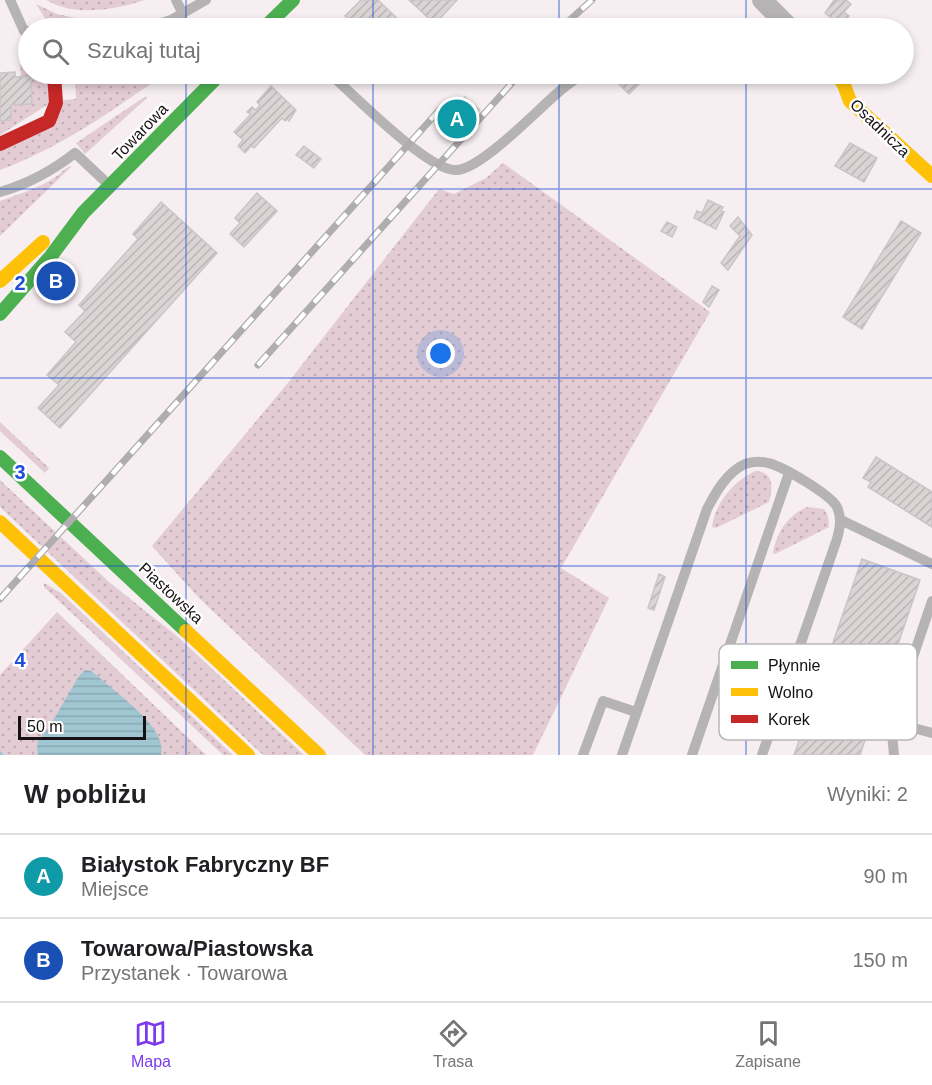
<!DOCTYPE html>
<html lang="pl">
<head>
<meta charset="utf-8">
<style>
	:root { --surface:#fff; --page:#f2f2f2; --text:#202124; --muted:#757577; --line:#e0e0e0; --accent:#7c3aed }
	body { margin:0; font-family:Arial,sans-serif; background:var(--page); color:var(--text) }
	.scale { position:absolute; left:18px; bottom:15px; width:128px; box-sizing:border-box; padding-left:6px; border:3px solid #161112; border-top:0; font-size:16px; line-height:21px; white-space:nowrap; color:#161112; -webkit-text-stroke:4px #fff; paint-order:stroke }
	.you { position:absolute; left:441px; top:354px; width:21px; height:21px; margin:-15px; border:4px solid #fff; border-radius:50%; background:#1a73e8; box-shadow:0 0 0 9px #1a73e833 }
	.badge { display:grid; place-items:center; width:39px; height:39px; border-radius:50%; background:var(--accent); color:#fff; font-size:20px; font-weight:700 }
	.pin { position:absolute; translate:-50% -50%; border:3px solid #fff; box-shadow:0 2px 6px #0006 }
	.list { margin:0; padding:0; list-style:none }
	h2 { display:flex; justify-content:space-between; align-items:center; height:78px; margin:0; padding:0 24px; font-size:26px }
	h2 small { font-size:20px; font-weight:400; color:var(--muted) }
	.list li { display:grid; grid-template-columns:39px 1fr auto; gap:18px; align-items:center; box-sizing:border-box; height:84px; padding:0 24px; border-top:2px solid var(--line) }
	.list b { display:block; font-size:22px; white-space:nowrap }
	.list p { margin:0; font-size:20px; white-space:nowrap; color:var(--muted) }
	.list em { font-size:20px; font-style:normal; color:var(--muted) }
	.icon { flex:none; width:33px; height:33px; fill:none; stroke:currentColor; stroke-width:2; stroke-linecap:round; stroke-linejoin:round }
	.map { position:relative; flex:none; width:932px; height:755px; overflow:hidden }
	.search { position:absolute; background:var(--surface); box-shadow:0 3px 9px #0003; left:18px; right:18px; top:18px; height:66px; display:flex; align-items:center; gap:15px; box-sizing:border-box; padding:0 21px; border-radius:33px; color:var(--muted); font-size:22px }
	.sheet { height:246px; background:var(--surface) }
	nav { display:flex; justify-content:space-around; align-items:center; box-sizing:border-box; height:84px; border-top:2px solid var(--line); background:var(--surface); font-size:16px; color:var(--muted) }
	nav a { display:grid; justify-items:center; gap:3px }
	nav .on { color:var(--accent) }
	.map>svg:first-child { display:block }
	.grass { fill:url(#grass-dots) }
	.water { fill:url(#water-rules) }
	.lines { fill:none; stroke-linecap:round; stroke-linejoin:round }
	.stream { stroke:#a0c6d1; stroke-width:5 }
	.building { fill:url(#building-hatch); stroke:#cbc5c7; stroke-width:1.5 }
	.lane { stroke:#b5b3b4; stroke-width:10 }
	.street { stroke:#b5b3b4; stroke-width:20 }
	.fast { stroke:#4caf50; stroke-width:14 }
	.slow { stroke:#ffc107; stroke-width:14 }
	.jam { stroke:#c62828; stroke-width:14 }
	.rail-casing { stroke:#afadad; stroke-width:7 }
	.rail { stroke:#fff; stroke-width:4.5; stroke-dasharray:14; stroke-linecap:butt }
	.grid { fill:none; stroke:#1d4ed8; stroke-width:1.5; stroke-opacity:0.55 }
	.labels { text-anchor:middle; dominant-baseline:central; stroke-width:5; stroke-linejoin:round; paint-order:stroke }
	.street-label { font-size:16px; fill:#161112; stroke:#fff }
	.key { fill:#fff; stroke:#b9b8b8; stroke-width:1.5 }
	.key-label { font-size:16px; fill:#161112 }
	.grid-label { font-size:20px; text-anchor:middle; font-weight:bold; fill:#1d4ed8; stroke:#fff; stroke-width:5; stroke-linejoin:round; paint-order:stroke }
</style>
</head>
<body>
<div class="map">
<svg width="932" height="755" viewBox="0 0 932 755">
	<defs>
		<pattern id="grass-dots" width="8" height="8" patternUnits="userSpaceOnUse" patternTransform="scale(1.5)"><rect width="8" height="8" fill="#e3ccd3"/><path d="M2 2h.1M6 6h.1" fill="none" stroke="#c2aeb4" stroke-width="1.8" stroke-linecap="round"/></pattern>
		<pattern id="water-rules" width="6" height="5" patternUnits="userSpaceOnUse" patternTransform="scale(1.5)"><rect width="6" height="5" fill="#a0c6d1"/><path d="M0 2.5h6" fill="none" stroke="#89a9b2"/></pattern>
		<pattern id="building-hatch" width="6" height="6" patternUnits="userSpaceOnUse" patternTransform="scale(1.5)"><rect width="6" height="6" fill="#dad4d5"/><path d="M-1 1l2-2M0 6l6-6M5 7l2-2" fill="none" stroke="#bab5b6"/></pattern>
	</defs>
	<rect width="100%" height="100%" fill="#f6eef0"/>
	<path class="grass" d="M46 0H145C113 10 76 17 46 0Z
		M36 4 57 14 75 18 74 26 48 23Z
		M20 59H28V74H48L50 103 0 135V121L11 120V105L32 104 31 77 21 76Z
		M75 74H165C113 110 60 148 0 170V150L64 100 76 99Z
		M146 96 147 98 85 154 76 143Z
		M503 163 710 312 561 568 609 598 533 755H365L199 598 152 546 287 384 439 189 454 194 486 178Z
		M72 166 0 236V201C19 194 40 188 57 176 63 172 65 167 72 166Z
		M0 422 49 468 45 473 0 431Z
		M755 471C774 472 773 487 769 502L716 528 712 527C715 503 733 482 755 471Z
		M0 480 109 582 178 637 304 755H263L0 507Z
		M807 507 824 509 828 516 829 527 775 554 773 553C777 532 787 516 807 507Z
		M44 583 61 593 233 755H223L44 587Z
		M57 612 206 755H0V675Z"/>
	<path class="water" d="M85 670 91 671 100 678C118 695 168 728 161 755H38L37 748 38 740 48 729 79 676Z"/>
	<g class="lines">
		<path class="stream" d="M0 754 1 755"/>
	</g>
	<path class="building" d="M361 0H378L407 28H358L345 16Z
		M409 0H457L435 24Z
		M834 0H846L851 4 844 12 849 16 842 26 825 13Z
		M15 72V77L31 76 32 104 11 105V120L0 121V73Z
		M629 74 640 83 629 94 619 84Z
		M271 86 296 110 289 121 287 119 285 121 282 118 254 148 251 146 245 153 238 146 243 140 234 132 251 114 247 112 252 107 256 110 260 105 257 102Z
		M465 97 479 110 454 137 440 125 449 114 448 108H454Z
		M850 143 877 158 864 182 835 166Z
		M304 146 321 159 314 168 296 155Z
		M257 193 277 211 244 247 230 234 240 223 235 218Z
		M708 200 723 207 721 211 724 212 716 229 694 218 697 211 702 213Z
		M161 202 217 253 60 428 38 408 59 385 47 375 76 342 65 332 85 311 79 305 138 239 133 234Z
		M738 217 752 235 728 270 721 263 740 236 730 226Z
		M901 221 921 233 862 329 843 317Z
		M667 222 677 227 672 237 661 231Z
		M712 286 719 290 709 307 703 302Z
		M876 457 932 492V527L868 487 871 482 863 478Z
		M862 559 920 580 860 755H794Z
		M659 574 665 577 654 610 648 608Z"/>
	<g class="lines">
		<path class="lane" d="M10 0 24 31H28
			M176 0 183 14
			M146 28 171 20 206 0
			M330 74C353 94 428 171 456 170 481 170 540 107 561 90 568 84 576 79 583 74
			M0 192C28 184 52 171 75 153L109 185
			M841 520 932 564
			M891 722 932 733
			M583 755 603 701 636 712
			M622 755 707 509C716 492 727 472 745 464 753 461 760 461 768 463 782 466 830 494 837 507 842 518 840 528 837 539L762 755
			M692 755 789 473
			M894 755 891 722 932 601"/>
		<path class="street" d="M762 0 790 28"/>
		<path class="fast" d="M264 28 293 0
			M0 314 51 256 83 213 220 74
			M0 457 186 631"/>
		<path class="slow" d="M837 74 844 85 850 101 932 176
			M0 281 43 242
			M0 522 248 755
			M186 631 319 755"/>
		<path class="jam" d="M0 144 49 121 56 103 54 74"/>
		<defs>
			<path id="rail" d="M561 28 592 0
				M258 365 520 74
				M0 599 443 106"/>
		</defs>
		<use href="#rail" class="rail-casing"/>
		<use href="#rail" class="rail"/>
	</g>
	<path class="grid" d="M186 0V28M373 0V28M559 0V28M746 0V28M186 74V755M373 74V755M559 74V755M746 74V755M0 189H932M0 378H932M0 566H932"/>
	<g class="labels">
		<g class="street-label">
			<text transform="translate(880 128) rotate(44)">Osadnicza</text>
			<text transform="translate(140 132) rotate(-46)">Towarowa</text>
			<text transform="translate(171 593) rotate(43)">Piastowska</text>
		</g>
	</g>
	<rect x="719" y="644" width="198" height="96" rx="9" class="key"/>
	<rect x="731" y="661" width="27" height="8" fill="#4caf50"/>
	<rect x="731" y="688" width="27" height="8" fill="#ffc107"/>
	<rect x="731" y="715" width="27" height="8" fill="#c62828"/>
	<g class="key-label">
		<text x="768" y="671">Płynnie</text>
		<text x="768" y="698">Wolno</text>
		<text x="768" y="725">Korek</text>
	</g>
	<g class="grid-label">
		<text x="20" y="290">2</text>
		<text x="20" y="479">3</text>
		<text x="20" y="667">4</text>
	</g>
</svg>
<div class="scale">50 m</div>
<div class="you"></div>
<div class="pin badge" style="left:457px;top:119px;background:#0f9aa8">A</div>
<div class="pin badge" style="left:56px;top:281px;background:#1a4fb4">B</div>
<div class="search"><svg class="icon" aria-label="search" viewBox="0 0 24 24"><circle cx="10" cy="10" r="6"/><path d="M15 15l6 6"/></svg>Szukaj tutaj</div>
</div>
<section class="sheet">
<h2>W pobliżu<small>Wyniki: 2</small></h2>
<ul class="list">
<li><span class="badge" style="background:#0f9aa8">A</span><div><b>Białystok Fabryczny BF</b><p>Miejsce</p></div><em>90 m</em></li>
<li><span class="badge" style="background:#1a4fb4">B</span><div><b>Towarowa/Piastowska</b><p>Przystanek · Towarowa</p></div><em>150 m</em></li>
</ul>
</section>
<nav>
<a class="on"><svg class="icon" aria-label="map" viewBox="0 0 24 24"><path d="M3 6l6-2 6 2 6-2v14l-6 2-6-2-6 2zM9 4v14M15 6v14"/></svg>Mapa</a>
<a><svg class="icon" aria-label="directions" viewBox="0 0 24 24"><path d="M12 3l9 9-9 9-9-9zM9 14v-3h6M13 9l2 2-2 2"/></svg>Trasa</a>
<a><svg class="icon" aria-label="saved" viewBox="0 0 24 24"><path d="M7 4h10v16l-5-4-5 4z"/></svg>Zapisane</a>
</nav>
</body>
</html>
